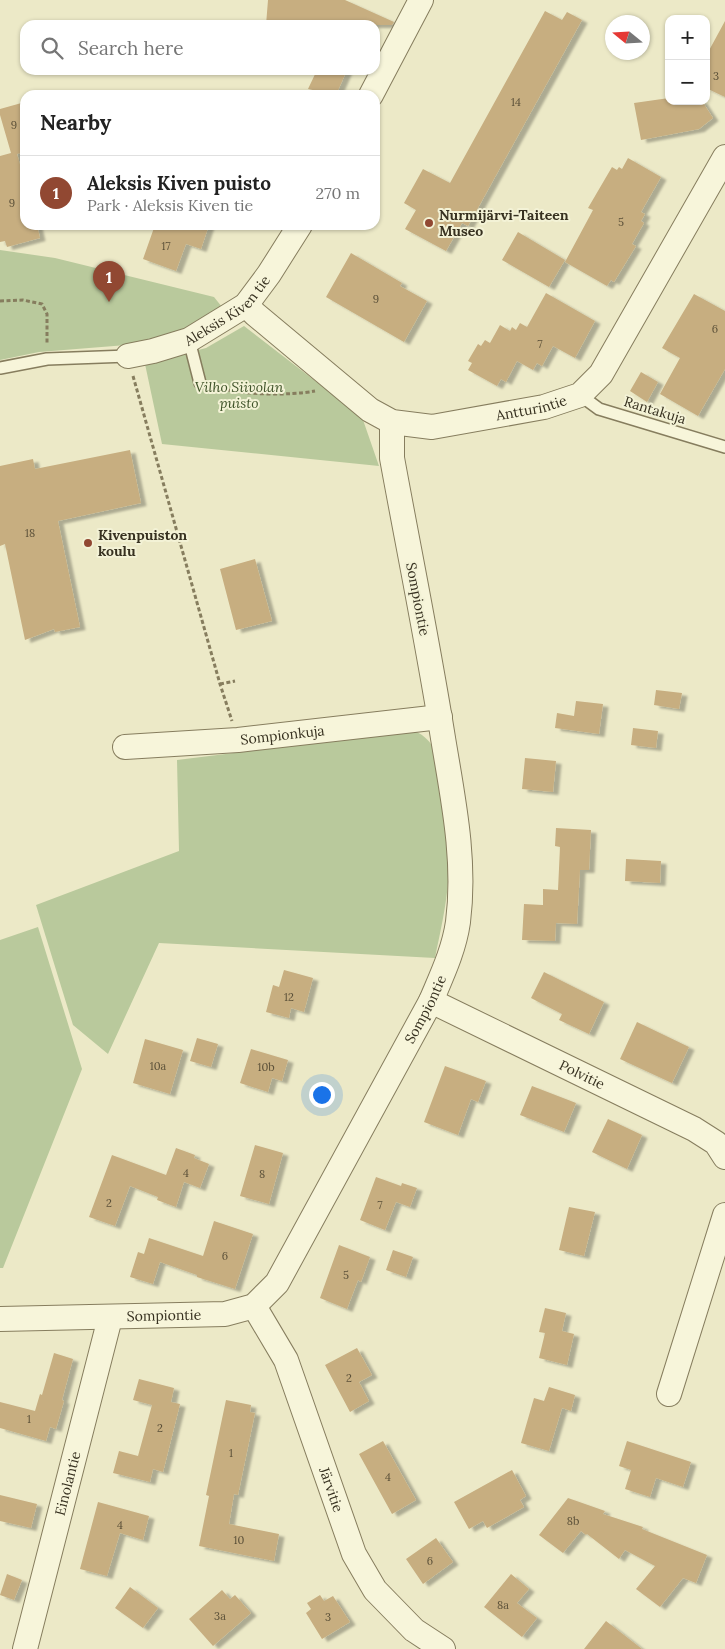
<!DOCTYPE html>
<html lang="en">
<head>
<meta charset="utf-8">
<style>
	:root { --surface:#fff; --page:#f6f6f6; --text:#222; --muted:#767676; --line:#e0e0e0; --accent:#914832 }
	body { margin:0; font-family:Lora,serif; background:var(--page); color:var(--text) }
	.controls { position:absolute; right:15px; top:15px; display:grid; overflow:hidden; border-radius:10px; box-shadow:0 1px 4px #0004 }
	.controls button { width:45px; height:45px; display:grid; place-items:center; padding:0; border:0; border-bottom:1px solid var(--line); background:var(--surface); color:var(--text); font:25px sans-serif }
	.compass { position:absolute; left:605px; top:15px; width:45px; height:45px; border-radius:50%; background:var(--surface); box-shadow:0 1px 4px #0004; rotate:288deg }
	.you { position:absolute; left:321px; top:1094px; width:18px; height:18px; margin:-12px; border:4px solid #fff; border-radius:50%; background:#1a73e8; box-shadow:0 0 0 8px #1a73e833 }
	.badge { display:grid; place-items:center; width:32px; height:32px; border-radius:50%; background:var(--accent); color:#fff; font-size:16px; font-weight:700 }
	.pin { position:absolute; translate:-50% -41px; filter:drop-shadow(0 1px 2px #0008) }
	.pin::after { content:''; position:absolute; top:26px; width:18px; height:15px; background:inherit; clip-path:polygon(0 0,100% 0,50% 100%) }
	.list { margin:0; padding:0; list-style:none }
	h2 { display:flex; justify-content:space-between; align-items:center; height:65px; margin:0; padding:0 20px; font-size:21px }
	h2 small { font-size:16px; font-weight:400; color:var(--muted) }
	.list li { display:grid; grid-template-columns:32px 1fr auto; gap:15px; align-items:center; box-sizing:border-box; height:75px; padding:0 20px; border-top:1px solid var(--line) }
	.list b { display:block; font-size:19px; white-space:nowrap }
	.list p { margin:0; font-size:16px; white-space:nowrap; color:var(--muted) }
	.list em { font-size:16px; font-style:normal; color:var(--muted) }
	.icon { flex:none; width:28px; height:28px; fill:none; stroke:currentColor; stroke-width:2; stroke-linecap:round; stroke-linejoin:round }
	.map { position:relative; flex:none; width:725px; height:1649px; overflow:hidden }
	.search { position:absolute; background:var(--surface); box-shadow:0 1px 4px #0004; left:20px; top:20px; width:360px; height:55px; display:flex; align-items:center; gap:12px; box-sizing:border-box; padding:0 18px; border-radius:15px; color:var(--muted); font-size:19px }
	.panel { position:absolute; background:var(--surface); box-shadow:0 1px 4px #0004; left:20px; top:90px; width:360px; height:140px; border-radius:15px }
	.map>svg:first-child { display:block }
	.green { fill:#b9c99c }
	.building { fill:#c7ae80; filter:url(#shadow) }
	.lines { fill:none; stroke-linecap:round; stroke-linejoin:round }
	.service-casing { stroke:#867d5e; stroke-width:14 }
	.minor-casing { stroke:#867d5e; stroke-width:26 }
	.path { stroke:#867d5e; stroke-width:3; stroke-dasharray:4 2.5; stroke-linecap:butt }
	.service { stroke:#f7f5da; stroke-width:11 }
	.minor { stroke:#f7f5da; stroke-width:24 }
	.poi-dot { fill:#914832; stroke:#f3f2d6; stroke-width:2 }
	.labels { text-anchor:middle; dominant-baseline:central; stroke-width:4; stroke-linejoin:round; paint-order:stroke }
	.number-label { font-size:11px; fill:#5b5038 }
	.poi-label { font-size:14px; font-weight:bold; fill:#373120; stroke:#f3f2d6; text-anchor:start }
	.street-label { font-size:14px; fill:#373120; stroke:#f3f2d6 }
	.park-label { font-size:14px; font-style:italic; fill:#3e5228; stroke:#f3f2d6 }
</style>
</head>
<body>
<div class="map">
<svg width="725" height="1649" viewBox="0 0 725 1649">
	<defs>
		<filter id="shadow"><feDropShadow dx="5.5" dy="3" stdDeviation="1" flood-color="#0004"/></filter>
	</defs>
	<rect width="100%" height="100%" fill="#ece9c7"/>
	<path class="green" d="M0 250 55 258 214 297 222 307 195 324 167 337 139 344 39 352 0 360Z
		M244 326 362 417 379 466 162 444 145 364 206 348Z
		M415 731C425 736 430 741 435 751 441 794 450 838 448 882 446 908 440 933 435 958L159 943 108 1054 73 1025 36 905 179 851 177 760Z
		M38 927 82 1069 3 1268H0V940Z"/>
	<path class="building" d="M268 0H345L394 22 392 25H266Z
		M545 11 562 20 567 12 582 20 468 226 462 223 446 251 405 229 416 210 404 203 423 169 450 183Z
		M725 21V97L706 88V56Z
		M317 70H347L336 95 308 89Z
		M669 98V101H702L713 118 699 129 641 140 634 103Z
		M25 102V152L17 154 25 182V225H37L40 238 7 247 5 241 0 242V156L11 153 0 115V109Z
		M628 158 661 177 641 212 645 214 641 221 644 223 632 244 636 246 614 282 611 280 607 286 565 262 593 210 588 208 612 167 617 170 619 167 622 169Z
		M155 225H209L201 249 186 244 176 271 143 259Z
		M518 232 565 260 549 287 502 260Z
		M351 253 402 283 400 286 427 301 404 342 326 297Z
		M546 293 595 321 575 358 553 346 542 366 537 363 533 370 517 361 506 382 501 379 497 386 468 370 472 363 468 361 478 344 481 346 485 340 490 343 500 325 510 331 512 327 516 330 520 323 527 327Z
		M694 294 725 311V369L698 416 660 394 680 358 662 348Z
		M641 372 658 382 647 402 630 391Z
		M130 450 141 503 58 521 80 627 55 632 54 629 25 640 5 544 0 546V466L33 459 35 469Z
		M255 559 272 621 236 630 220 569Z
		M656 690 682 693 679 709 654 705Z
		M576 701 603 704 599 734 555 728 557 713 574 716Z
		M633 728 658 731 656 748 631 745Z
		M525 758 556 761 553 792 522 789Z
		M556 828 591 830 589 870H580L577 924 556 923 555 941 522 940 524 904 543 905V889L558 890 560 847 555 846Z
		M626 859 661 861 660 883 625 881Z
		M284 970 313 978 304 1012 291 1008 289 1018 266 1012 273 985 279 987Z
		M544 972 604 1002 589 1034 559 1020 562 1014 531 998Z
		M637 1022 689 1047 672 1083 620 1059Z
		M197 1038 218 1044 211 1067 190 1061Z
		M145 1039 183 1050 170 1094 133 1083Z
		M251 1049 288 1060 282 1081 272 1078 268 1092 240 1083Z
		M445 1066 486 1081 478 1102 471 1099 458 1135 424 1122Z
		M532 1086 576 1103 564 1132 520 1115Z
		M608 1119 642 1135 627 1169 592 1152Z
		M255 1145 283 1153 269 1204 240 1196Z
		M176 1148 195 1155 194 1158 209 1164 200 1188 184 1182 176 1207 157 1200 158 1197 130 1186 115 1226 89 1217 112 1155 166 1175Z
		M376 1177 401 1186 402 1183 417 1188 410 1207 396 1202 385 1230 360 1220Z
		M569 1207 595 1212 584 1256 559 1250Z
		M214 1221 253 1234 235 1289 197 1277V1275L160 1262 153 1284 130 1277 138 1252 144 1254 149 1238 203 1256Z
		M339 1245 370 1257 361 1282 358 1280 347 1309 320 1298Z
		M393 1250 413 1257 406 1277 386 1270Z
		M545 1308 566 1313 562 1331 574 1334 567 1365 539 1358 545 1333 539 1332Z
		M357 1348 372 1375 359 1382 369 1401 350 1412 325 1365Z
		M54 1353 73 1359 62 1400 64 1401 56 1429 50 1427 46 1441 0 1428V1402L35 1411 40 1394 42 1395Z
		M139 1379 174 1388 171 1402 180 1404 163 1472 153 1469 150 1482 113 1473 119 1451 138 1456 152 1405 133 1400Z
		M549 1387 575 1395 571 1411 562 1408 549 1451 521 1443 534 1398 544 1401Z
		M226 1400 251 1405 250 1412 255 1413 238 1495 234 1494 229 1524 279 1534 274 1561 199 1546 209 1496 206 1495Z
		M383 1441 416 1500 392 1514 359 1454Z
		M627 1441 691 1462 683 1487 656 1478 650 1497 625 1489 631 1470 619 1466Z
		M512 1470 526 1496 520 1500 524 1507 487 1528 483 1521 469 1529 454 1502Z
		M0 1495 37 1504 31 1528 0 1521Z
		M568 1498 605 1511 603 1514 643 1527 642 1529 707 1555 696 1583 683 1578 660 1607 636 1589 655 1566 625 1550 619 1559 587 1534 586 1535 581 1531 563 1553 539 1535Z
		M98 1502 149 1516 143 1540 120 1533 107 1576 80 1569Z
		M436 1538 453 1562 423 1584 406 1559Z
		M7 1574 22 1580 14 1600 0 1595Z
		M511 1574 529 1589 517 1603 537 1618 522 1637 484 1607Z
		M130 1587 158 1608 143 1628 115 1608Z
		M222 1590 230 1599 235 1595 251 1613 213 1646 189 1619Z
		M320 1595 324 1601 333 1596 350 1622 322 1639 306 1613 311 1609 307 1603Z
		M606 1621 642 1649H584Z"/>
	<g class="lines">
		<defs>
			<path id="service" d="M189 340 200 383
				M0 368 47 359 128 356
				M580 395 599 409 725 447"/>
			<g id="minor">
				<path d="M371 95 421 0"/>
				<path id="s1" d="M246 305 255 314 370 410 392 422 432 427 544 407 580 395 601 374 725 157"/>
				<path id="s2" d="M128 356 153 351 189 340 246 305 269 274 300 225"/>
				<path id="s3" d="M125 747 238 740 440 717"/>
				<path id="s4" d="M431 1001 694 1129 716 1143 725 1157"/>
				<path id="s5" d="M254 1306 286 1360 354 1554 375 1590 414 1630 443 1649"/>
				<path id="s6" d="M0 1319 225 1314 254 1306 277 1283 431 1001C442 975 454 950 458 922 466 860 453 799 443 738 428 644 409 551 392 458V422"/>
				<path d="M669 1394 725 1215"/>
				<path id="s7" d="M25 1649 110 1318"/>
			</g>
		</defs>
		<use href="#service" class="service-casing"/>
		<use href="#minor" class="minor-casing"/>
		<path class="path" d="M0 301 23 300 42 304 47 314V344
			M133 376 220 684 232 721
			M215 387C240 395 289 396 315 391
			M220 684 235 681"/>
		<use href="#service" class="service"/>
		<use href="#minor" class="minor"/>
	</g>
	<g class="poi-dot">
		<circle cx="429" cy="223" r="5"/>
		<circle cx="88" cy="543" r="5"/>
	</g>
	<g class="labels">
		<g class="number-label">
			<text x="716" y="76">3</text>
			<text x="516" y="102">14</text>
			<text x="14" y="125">9</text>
			<text x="12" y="203">9</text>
			<text x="621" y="222">5</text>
			<text x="166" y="246">17</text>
			<text x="376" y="299">9</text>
			<text x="715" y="329">6</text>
			<text x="540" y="344">7</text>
			<text x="30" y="533">18</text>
			<text x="289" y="997">12</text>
			<text x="158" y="1066">10a</text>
			<text x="266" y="1067">10b</text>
			<text x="186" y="1173">4</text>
			<text x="262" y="1174">8</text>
			<text x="109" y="1203">2</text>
			<text x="380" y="1205">7</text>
			<text x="225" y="1256">6</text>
			<text x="346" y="1275">5</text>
			<text x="349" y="1378">2</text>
			<text x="29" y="1419">1</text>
			<text x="160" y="1428">2</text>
			<text x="231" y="1453">1</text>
			<text x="388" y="1477">4</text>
			<text x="573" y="1521">8b</text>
			<text x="120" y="1525">4</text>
			<text x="239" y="1540">10</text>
			<text x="430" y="1561">6</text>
			<text x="503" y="1605">8a</text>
			<text x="220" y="1616">3a</text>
			<text x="328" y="1617">3</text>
		</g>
		<g class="poi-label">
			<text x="439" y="215">Nurmijärvi-Taiteen<tspan x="439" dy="16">Museo</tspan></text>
			<text x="98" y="535">Kivenpuiston<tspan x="98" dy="16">koulu</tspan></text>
		</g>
		<g class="street-label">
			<text stroke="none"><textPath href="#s2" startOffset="112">Aleksis Kiven tie</textPath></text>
			<text stroke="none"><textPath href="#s1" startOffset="329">Antturintie</textPath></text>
			<text transform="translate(655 410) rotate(17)">Rantakuja</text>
			<text transform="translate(418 599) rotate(79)">Sompiontie</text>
			<text stroke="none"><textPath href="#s3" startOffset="158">Sompionkuja</textPath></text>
			<text stroke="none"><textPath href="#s6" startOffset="599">Sompiontie</textPath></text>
			<text stroke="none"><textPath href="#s4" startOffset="168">Polvitie</textPath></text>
			<text stroke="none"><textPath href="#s6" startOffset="164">Sompiontie</textPath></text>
			<text stroke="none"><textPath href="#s7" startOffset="171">Einolantie</textPath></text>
			<text stroke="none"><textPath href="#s5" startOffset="200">Järvitie</textPath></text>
		</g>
		<g class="park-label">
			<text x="239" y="387">Vilho Siivolan<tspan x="239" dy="16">puisto</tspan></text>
		</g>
	</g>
</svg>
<div class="controls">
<button>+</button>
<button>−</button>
</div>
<svg class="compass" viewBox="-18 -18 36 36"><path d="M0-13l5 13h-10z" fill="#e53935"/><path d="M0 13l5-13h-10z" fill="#767676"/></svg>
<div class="you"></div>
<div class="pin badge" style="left:109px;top:302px">1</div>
<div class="search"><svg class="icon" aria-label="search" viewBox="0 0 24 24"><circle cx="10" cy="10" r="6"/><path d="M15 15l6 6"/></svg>Search here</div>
<section class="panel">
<h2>Nearby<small></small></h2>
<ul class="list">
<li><span class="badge">1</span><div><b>Aleksis Kiven puisto</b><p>Park · Aleksis Kiven tie</p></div><em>270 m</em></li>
</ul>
</section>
</div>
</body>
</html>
